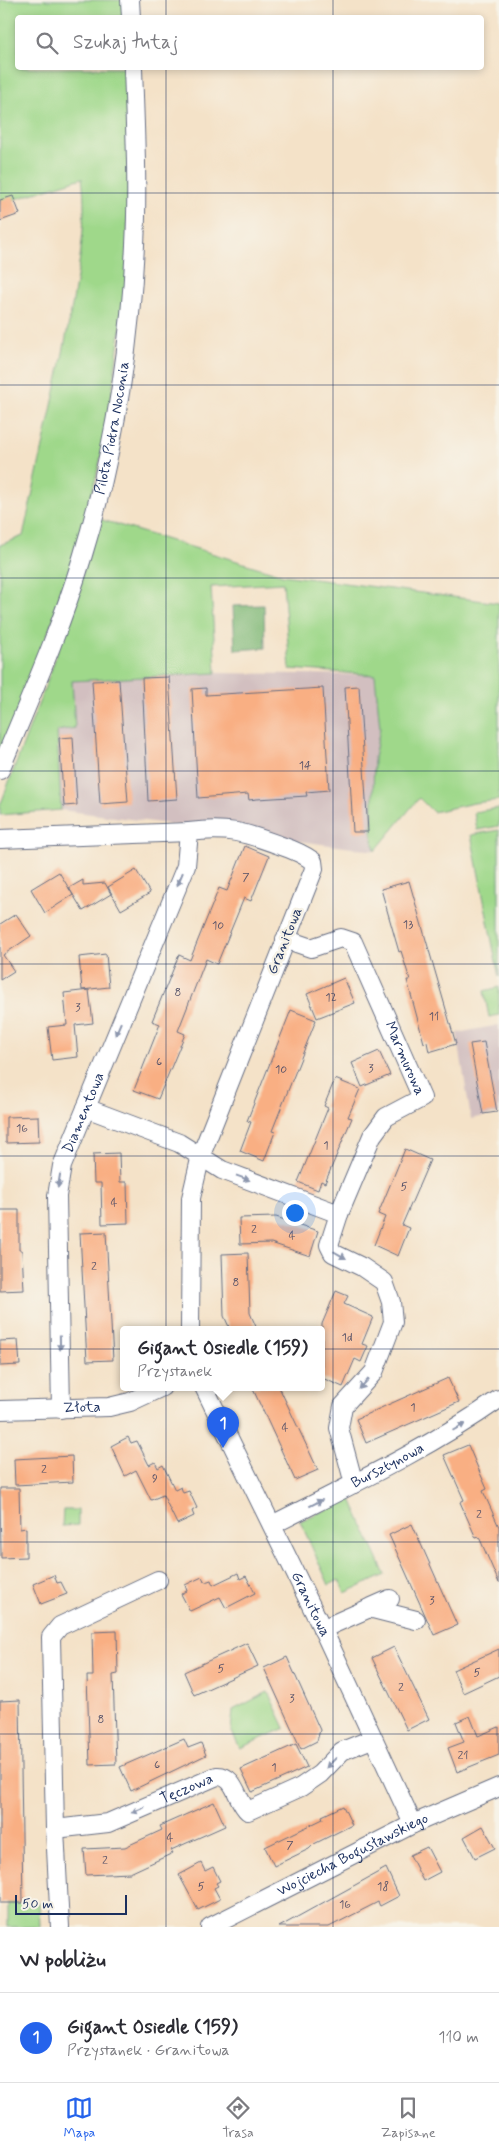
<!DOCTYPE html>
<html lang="pl">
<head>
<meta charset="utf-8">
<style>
	:root { --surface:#fff; --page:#f2f2f3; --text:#2b2b33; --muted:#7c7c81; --line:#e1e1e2; --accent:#2563eb }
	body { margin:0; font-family:Mynerve,sans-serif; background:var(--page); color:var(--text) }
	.scale { position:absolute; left:15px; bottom:12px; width:112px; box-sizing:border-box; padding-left:5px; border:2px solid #1b2f5e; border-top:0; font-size:14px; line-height:18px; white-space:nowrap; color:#1b2f5e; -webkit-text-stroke:4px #f7f3e8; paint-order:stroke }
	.you { position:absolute; left:294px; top:1212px; width:18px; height:18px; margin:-12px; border:4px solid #fff; border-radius:50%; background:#1a73e8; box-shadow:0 0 0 8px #1a73e833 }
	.badge { display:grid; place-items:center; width:32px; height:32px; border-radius:50%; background:var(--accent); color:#fff; font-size:16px; font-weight:700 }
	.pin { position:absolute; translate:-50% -41px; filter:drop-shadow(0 1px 2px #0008) }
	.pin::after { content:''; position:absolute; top:26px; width:18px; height:15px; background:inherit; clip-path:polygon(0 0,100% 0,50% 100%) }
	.popup { position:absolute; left:120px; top:1326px; width:205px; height:65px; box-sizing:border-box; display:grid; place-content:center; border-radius:5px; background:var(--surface); filter:drop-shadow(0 1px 4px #0005); font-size:16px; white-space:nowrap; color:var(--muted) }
	.popup b { font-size:19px; color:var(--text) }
	.popup::after { content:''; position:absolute; left:50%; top:100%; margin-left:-10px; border:10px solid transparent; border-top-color:var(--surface) }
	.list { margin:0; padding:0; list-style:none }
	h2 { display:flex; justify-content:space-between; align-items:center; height:65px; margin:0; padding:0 20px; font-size:21px }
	h2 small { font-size:16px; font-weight:400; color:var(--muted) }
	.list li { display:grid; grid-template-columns:32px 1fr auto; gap:15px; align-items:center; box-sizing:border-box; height:90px; padding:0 20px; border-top:1px solid var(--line) }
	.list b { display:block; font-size:19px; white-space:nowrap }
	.list p { margin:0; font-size:16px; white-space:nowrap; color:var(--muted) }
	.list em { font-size:16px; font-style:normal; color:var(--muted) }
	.icon { flex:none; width:28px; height:28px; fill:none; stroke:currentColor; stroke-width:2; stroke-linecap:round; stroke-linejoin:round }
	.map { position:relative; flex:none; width:499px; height:1927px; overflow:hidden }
	.search { position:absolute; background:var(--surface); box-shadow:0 2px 8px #0003; left:15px; right:15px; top:15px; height:55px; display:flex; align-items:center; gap:12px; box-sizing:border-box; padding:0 18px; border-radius:5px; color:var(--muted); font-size:19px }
	.sheet { height:155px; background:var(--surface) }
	nav { display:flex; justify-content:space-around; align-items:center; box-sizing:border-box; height:70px; border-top:1px solid var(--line); background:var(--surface); font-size:14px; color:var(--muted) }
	nav a { display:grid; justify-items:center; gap:2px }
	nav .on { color:var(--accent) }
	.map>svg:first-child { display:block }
	.industrial { fill:#d2bfc0 }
	.green { fill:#9fd88a; stroke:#5d8474 }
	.forest { fill:#7fb876; stroke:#4d746a }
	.building { fill:#f9af83 }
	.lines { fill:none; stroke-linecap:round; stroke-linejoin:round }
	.minor-casing { stroke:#676e83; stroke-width:20 }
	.minor { stroke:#fff; stroke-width:18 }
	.oneway { fill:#8d97ae }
	.grid { fill:none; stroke:#1b2f5e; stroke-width:1; stroke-opacity:0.55 }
	.labels { text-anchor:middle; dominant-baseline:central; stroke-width:5; stroke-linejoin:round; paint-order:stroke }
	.number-label { font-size:12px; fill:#524f67 }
	.street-label { font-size:15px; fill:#1b2f5e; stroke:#f7f3e8 }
</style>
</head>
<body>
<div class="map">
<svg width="499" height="1927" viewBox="0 0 499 1927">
	<rect width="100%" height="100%" fill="#f7f3e8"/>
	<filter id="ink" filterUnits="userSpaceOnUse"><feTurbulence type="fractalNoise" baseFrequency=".02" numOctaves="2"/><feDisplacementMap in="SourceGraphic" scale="10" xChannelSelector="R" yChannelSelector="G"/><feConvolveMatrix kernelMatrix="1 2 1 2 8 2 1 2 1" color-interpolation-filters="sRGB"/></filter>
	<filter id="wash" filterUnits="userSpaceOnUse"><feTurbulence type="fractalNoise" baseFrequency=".0096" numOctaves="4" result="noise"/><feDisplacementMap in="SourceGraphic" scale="20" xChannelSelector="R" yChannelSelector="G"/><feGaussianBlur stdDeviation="1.12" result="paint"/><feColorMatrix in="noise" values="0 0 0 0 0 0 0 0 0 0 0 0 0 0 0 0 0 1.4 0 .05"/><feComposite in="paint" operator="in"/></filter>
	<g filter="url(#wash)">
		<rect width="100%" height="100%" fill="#f4e2c8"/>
		<path class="industrial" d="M216 673 375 675 380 728 374 758 372 834 375 851 61 810 57 730 75 728 72 681Z
			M499 1025V1113L471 1119 457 1033Z"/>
		<path class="green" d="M0 0H124V17L18 18V68H126L129 144 127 280 106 437 77 554 39 657 0 755V545L23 536C40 459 58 383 72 306 79 265 88 219 82 178L0 204Z
			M99 519 283 575 499 603V800L474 803 433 812 419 798 375 851 372 834 374 758 380 728 375 675 290 669 283 583 211 587 216 673 72 681 75 728 57 731 61 810 0 815V806L52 668Z
			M499 808V826L477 830 474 812Z
			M499 830V977L471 835Z
			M499 987V1015L489 1017 484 991Z
			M351 1499 385 1575 345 1593 339 1580 329 1585 300 1521Z
			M63 1510H78V1525L62 1526Z
			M268 1692 285 1728 240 1748 231 1730 233 1710Z
			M8 1903H39L40 1927H8Z"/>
		<path class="forest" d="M264 605 265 648 235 650 233 606Z"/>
		<g id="blocks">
			<path class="building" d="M13 196 20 214 0 221V200Z
				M169 677 177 799 148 801 142 678Z
				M119 680 128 802 100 804 92 681Z
				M359 686 368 832H353L345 687Z
				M206 688V695L323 688 329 790 306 792 307 796 257 799 249 800 248 794 198 798 192 689Z
				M73 737 77 805 64 806 59 738Z
				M245 846 269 856 251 901 244 898 217 964 206 959 178 1031 185 1034 158 1099 134 1090 160 1024 152 1021 179 955 190 960 219 888 227 891Z
				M136 870 150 893 121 910 108 887Z
				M59 872 73 895 45 913 31 889Z
				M83 880V885L105 883 111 894 83 911 69 888Z
				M409 881 456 1044 429 1052 427 1042 424 1043 407 980H410L401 951 399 952 381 889Z
				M16 914 31 936 3 955 14 971 0 980V924Z
				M106 954 109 987 82 990 79 957Z
				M344 978 355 1003 317 1018 307 994Z
				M89 990 93 1023 75 1025 78 1057 52 1060 48 1027 67 1025 64 993Z
				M291 1010 316 1020 272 1131 275 1132 264 1161 240 1151 251 1122 247 1121Z
				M484 1042 497 1112 483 1114 470 1044Z
				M379 1051 390 1075 362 1087 352 1063Z
				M335 1079 360 1089 348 1117 352 1118 325 1183 321 1181 318 1190 298 1182 328 1108 324 1106Z
				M38 1116 39 1142 6 1143V1117Z
				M405 1149 430 1160 402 1225 409 1228 398 1256 374 1245 385 1217 378 1214Z
				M119 1153 120 1182H127L128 1223 102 1224 101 1183H94L93 1154Z
				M0 1210H19V1250H22L24 1290 0 1291Z
				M276 1217 318 1231 310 1256 271 1243 240 1244 239 1218Z
				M106 1232 113 1360 87 1361 80 1233Z
				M248 1253 250 1313 257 1329H230L224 1316 222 1254Z
				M336 1291 348 1296 344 1304 373 1317 362 1344 368 1346 361 1362 355 1359 343 1387 322 1378V1324Z
				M18 1340 20 1365 0 1366V1341Z
				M448 1378 459 1402 366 1443 356 1419Z
				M252 1387H279L318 1470 295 1480Z
				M128 1437 131 1443 137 1441 149 1465 155 1462 158 1468 163 1465 175 1490 181 1487 183 1493 189 1491 197 1508 192 1511 194 1516 177 1524 163 1495 151 1500 136 1470 125 1476 111 1446Z
				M468 1445 487 1489 483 1491 499 1527V1583L479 1537 476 1538 460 1502 464 1500 444 1455Z
				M72 1456 73 1482 15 1485 14 1459Z
				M0 1488H19L20 1529 26 1528V1557L1 1558Z
				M412 1524 457 1625 434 1635 389 1535Z
				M238 1573 240 1579 246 1576 255 1593 226 1608 220 1597 190 1611 181 1594 187 1591 185 1585 202 1577 205 1582 211 1580 213 1585Z
				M54 1575 57 1583 61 1582 67 1594 41 1604 33 1584Z
				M117 1631 118 1674 113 1675 116 1764 90 1765 87 1676H93L92 1632Z
				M247 1643 258 1666 194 1695 184 1672Z
				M394 1647 429 1719 407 1730 372 1658Z
				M499 1649V1676L463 1693 453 1670Z
				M287 1657 320 1730 317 1741 301 1749 264 1668Z
				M20 1700 23 1903H0V1701Z
				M470 1716 478 1736 499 1727V1755L457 1772 448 1748 464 1742 456 1722Z
				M184 1739 188 1748 201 1743 206 1755 131 1791 120 1767Z
				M296 1744 307 1767 252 1792 241 1769Z
				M214 1802 225 1826 171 1850 173 1853 130 1873 86 1875 84 1849 125 1847 162 1830 160 1826Z
				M343 1806 352 1825 314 1844 309 1849 274 1866 265 1847 323 1819 322 1816Z
				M483 1826 495 1848 475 1858 464 1837Z
				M427 1847 440 1872 423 1881 410 1855Z
				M201 1863 205 1871 213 1867 220 1881 216 1883 218 1886 214 1888 220 1899 198 1910 179 1875Z
				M386 1868 399 1896 380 1906 378 1902 329 1927H279Z"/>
		</g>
	</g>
	<g filter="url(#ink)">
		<use href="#blocks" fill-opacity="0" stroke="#676e83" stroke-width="1"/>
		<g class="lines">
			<defs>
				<g id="minor">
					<path d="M130 0 131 18"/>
					<path id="s1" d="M0 770C29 700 60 631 82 558 113 457 130 351 135 245 138 186 135 127 133 68"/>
					<path d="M0 839 189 832C226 827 244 832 279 845 291 849 302 853 313 861L314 869 201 1155 191 1198 190 1329"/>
					<path id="s2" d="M285 939 311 948 341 938 353 942 422 1098 386 1117 372 1136 339 1214 329 1245 333 1253 362 1267 384 1282 391 1302 393 1322 374 1372 343 1406 339 1428 354 1484"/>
					<path d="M86 1108 179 1143 222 1170 339 1214"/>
					<path id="s3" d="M204 1387 324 1632 413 1824"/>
					<path id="s4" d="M61 1409 57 1196 62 1166 186 866 189 832"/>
					<path id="s5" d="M0 1410 109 1407 130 1402 162 1387"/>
					<path id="s6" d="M272 1525C349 1486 428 1449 499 1399"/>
					<path d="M369 1608 416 1620"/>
					<path d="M322 1629 390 1599"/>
					<path id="s7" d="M55 1829 108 1823 217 1776C236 1775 236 1801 248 1811L301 1787 320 1774 342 1751 372 1739"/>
					<path d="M60 1927 55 1829 51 1637 60 1626 158 1580"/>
					<path id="s8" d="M210 1927 413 1824 499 1787"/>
				</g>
			</defs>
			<use href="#minor" class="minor-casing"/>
			<use href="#minor" class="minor"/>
		</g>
		<defs><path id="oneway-solid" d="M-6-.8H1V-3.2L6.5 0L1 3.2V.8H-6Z" transform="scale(1.25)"/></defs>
		<g class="oneway">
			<use href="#oneway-solid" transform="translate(180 879) rotate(113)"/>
			<use href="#oneway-solid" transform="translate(118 1029) rotate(113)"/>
			<use href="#oneway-solid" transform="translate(243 1178) rotate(20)"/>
			<use href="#oneway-solid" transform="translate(59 1181) rotate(99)"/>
			<use href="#oneway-solid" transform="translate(340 1255) rotate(30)"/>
			<use href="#oneway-solid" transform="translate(60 1343) rotate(89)"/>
			<use href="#oneway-solid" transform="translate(364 1384) rotate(133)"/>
			<use href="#oneway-solid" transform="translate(459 1427) rotate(-30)"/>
			<use href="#oneway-solid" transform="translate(316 1503) rotate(-27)"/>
			<use href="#oneway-solid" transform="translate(331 1763) rotate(134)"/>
			<use href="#oneway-solid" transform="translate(138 1810) rotate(157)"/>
		</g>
	</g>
	<path class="grid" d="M166 0V18M333 0V18M166 68V1927M333 68V1927M0 193H499M0 385H499M0 578H499M0 771H499M0 964H499M0 1156H499M0 1349H499M0 1542H499M0 1734H499"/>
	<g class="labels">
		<g class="number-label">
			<text x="305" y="766">14</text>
			<text x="246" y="878">7</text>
			<text x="408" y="925">13</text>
			<text x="218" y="926">10</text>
			<text x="178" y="993">8</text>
			<text x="331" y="998">12</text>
			<text x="78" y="1008">3</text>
			<text x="434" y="1017">11</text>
			<text x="159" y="1062">6</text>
			<text x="371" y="1069">3</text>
			<text x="281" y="1070">10</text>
			<text x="22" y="1129">16</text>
			<text x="326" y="1146">1</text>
			<text x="404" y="1187">5</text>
			<text x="114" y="1203">4</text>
			<text x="254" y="1230">2</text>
			<text x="292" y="1236">4</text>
			<text x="94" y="1267">2</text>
			<text x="236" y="1283">8</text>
			<text x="347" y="1338">1d</text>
			<text x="413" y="1408">1</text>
			<text x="285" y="1428">4</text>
			<text x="44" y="1470">2</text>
			<text x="155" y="1479">9</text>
			<text x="479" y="1515">2</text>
			<text x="432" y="1601">3</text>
			<text x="221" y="1669">5</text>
			<text x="477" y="1673">5</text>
			<text x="401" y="1688">2</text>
			<text x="292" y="1699">3</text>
			<text x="101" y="1720">8</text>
			<text x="463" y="1756">21</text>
			<text x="157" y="1765">6</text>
			<text x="274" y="1768">1</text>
			<text x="170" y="1838">4</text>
			<text x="290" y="1846">7</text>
			<text x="105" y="1861">2</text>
			<text x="201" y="1887">5</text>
			<text x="383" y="1887">18</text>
			<text x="345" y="1905">16</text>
		</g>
		<g class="street-label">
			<text stroke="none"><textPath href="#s1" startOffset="361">Pilota Piotra Noconia</textPath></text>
			<text transform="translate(285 941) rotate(-68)">Granitowa</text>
			<text stroke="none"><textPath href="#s2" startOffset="199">Marmurowa</textPath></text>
			<text stroke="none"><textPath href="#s4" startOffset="301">Diamentowa</textPath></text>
			<text stroke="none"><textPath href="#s5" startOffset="82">Złota</textPath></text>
			<text stroke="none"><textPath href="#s6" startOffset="130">Bursztynowa</textPath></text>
			<text stroke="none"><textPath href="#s3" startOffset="242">Granitowa</textPath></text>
			<text stroke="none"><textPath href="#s7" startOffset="139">Tęczowa</textPath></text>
			<text stroke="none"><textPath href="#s8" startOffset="160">Wojciecha Bogusławskiego</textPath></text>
		</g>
	</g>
</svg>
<div class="scale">50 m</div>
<div class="you"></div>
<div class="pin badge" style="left:223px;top:1448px">1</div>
<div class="popup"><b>Gigant Osiedle (159)</b>Przystanek</div>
<div class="search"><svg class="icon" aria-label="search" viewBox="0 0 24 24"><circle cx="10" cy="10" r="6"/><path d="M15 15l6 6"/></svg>Szukaj tutaj</div>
</div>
<section class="sheet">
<h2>W pobliżu<small></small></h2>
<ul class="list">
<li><span class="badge">1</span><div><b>Gigant Osiedle (159)</b><p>Przystanek · Granitowa</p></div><em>110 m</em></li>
</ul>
</section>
<nav>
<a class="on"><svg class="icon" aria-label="map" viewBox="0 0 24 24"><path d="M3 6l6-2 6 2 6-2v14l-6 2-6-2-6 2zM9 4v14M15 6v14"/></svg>Mapa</a>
<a><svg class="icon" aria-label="directions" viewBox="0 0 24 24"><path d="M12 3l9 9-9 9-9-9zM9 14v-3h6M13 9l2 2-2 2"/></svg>Trasa</a>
<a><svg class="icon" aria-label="saved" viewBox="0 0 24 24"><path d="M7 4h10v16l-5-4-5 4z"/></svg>Zapisane</a>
</nav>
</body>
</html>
